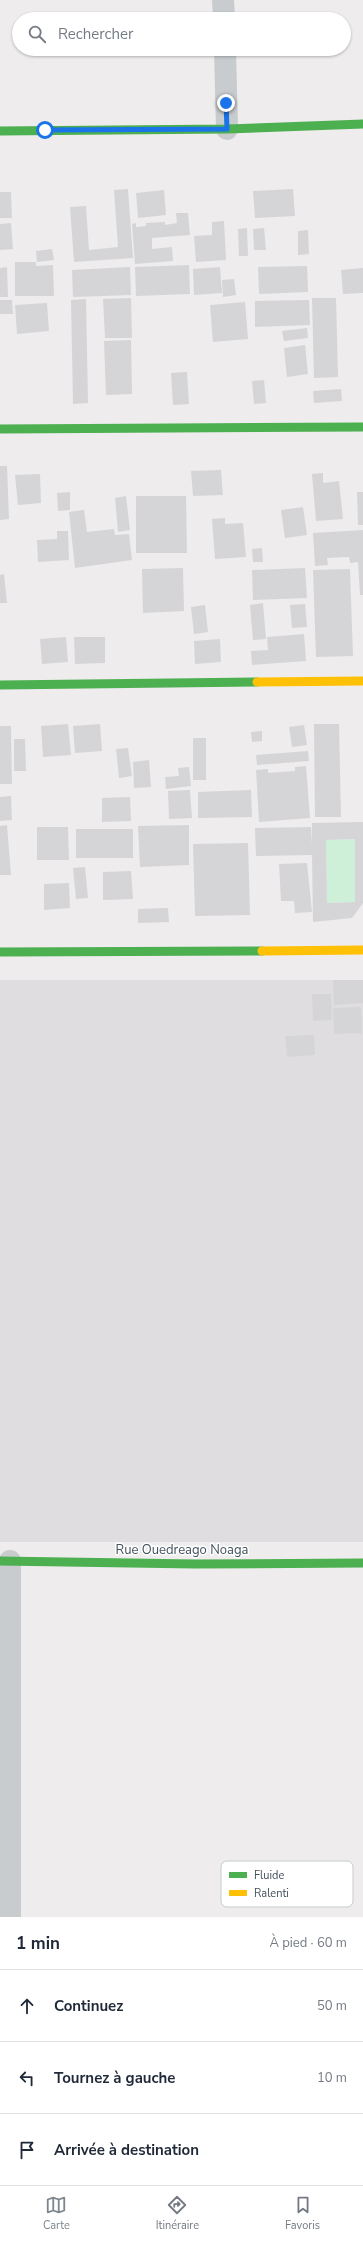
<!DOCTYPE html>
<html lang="fr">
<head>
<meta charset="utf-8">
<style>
	:root { --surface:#fff; --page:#f6f6f7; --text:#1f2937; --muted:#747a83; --line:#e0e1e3; --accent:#7e878e }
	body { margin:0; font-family:"Nunito Sans",sans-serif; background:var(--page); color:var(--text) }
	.stop { position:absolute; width:12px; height:12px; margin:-9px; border:3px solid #1a73e8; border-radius:50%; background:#fff }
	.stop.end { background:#1a73e8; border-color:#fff; box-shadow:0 1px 4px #0008 }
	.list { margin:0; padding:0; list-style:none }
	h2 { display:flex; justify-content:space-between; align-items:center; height:52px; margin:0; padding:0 16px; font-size:17px }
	h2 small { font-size:13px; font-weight:400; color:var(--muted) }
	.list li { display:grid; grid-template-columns:26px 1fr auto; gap:12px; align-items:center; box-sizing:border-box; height:72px; padding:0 16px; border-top:1px solid var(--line) }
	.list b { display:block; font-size:15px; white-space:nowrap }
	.list em { font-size:13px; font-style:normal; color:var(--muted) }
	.icon { flex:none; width:22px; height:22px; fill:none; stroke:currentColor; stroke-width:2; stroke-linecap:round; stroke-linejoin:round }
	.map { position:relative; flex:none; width:363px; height:1917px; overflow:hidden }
	.search { position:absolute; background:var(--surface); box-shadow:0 1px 3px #0004; left:12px; right:12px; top:12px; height:44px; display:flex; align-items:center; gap:10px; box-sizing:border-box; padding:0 14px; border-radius:22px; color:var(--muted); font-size:15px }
	.sheet { height:268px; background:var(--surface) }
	nav { display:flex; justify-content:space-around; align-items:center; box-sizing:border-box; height:56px; border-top:1px solid var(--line); background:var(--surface); font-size:11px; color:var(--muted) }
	nav a { display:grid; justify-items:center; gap:2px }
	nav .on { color:var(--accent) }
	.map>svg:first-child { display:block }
	.education { fill:#dfdddf }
	.green { fill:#cef0d9 }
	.building { fill:#d5d5d7; fill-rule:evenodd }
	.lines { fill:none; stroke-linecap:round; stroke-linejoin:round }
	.street { stroke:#c8ccce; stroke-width:22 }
	.fast { stroke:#4caf50; stroke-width:9 }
	.slow { stroke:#ffc107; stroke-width:9 }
	.route { stroke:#1a73e8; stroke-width:5 }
	.labels { text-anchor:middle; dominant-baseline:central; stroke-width:3; stroke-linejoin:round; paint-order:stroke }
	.street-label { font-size:13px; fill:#42515b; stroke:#fff }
	.key { fill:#fff; stroke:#c6cbce; stroke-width:1 }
	.key-label { font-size:11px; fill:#42515b }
</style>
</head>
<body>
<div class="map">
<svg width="363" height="1917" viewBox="0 0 363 1917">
	<rect width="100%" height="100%" fill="#eeeced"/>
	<path class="education" d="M0 980H363V1542H0Z"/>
	<path class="green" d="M355 839V902L327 903 326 840Z"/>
	<path class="building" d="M128 189 133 258 74 262 70 207 86 206 89 250 118 247 114 190Z
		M293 189 295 216 255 218 253 191Z
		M164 190 166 215 138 218 136 193Z
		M0 192H11L12 218H0Z
		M176 213H188L190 235 152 238V249L172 247 173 261 135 264 132 224 136 223V227L146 226V223L165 222V225L177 223Z
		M224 221 226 260 196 262 194 236 212 235V222Z
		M11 223 13 249 0 250V224Z
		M247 228 248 256H239L238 229Z
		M264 228 266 250H254L253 229Z
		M308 230 309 254 298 255V231Z
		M52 249 54 260 37 262 36 251Z
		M15 262H36V266L53 265 54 296H15Z
		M189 265 190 294 136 296 135 267Z
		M307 266 308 292 259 294 258 267Z
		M7 267 8 297H0V268Z
		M130 267 131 295 73 297 72 270Z
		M220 267 222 293 194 295 193 269Z
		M363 268V293L343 294 341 270Z
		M234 279 236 295 223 297 222 280Z
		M131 298 132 338H105L103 299Z
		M312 298H336L338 377 314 378Z
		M86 299 88 403 73 404 71 300Z
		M0 300H12L13 314H0Z
		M309 300 310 325 255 327V301Z
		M245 302 248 339 213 342 210 305Z
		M47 303 49 331 17 334 15 305Z
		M307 328 308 338 284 341 282 331Z
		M131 340 132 394 106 395 104 341Z
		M305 345 308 374 287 377 284 348Z
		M187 372 189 404 173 405 171 373Z
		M264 380 266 403 254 404 252 381Z
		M341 389 342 401 314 403 313 391Z
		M0 466H7L9 519 0 520Z
		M221 470 223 495 193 496 191 471Z
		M323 473V483L339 481 343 519 316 521 312 474Z
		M40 474 41 503 18 505 15 475Z
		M70 492V510L58 511 57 493Z
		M357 492H363V525H358Z
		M126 496 130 530 118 532 115 498Z
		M136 496H186L187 553H136Z
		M303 507 307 535 285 538 281 510Z
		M84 510 87 532 114 529 115 535 129 534 132 560 75 568 69 512Z
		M225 518V524L243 523 246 557 215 559 212 519Z
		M363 530V595H360L358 562 350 563 349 557 327 558 328 565 315 566 313 533Z
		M57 531H68L69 560 38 562 37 540 57 539Z
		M262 548 263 562H253L252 549Z
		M183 568 184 611 143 613 142 569Z
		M305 568 307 598 253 600 252 570Z
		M350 569 353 656 316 657 313 570Z
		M4 574 7 603H0V575Z
		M263 603 266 639 253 640 250 605Z
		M305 604 307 627 292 628 290 605Z
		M205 605 208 632 194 634 191 607Z
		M304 634 306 661 252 665 251 651 268 650 267 637Z
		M66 637 68 662 42 664 40 639Z
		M74 637H105V663L75 664Z
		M220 639 221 662 195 664 194 641Z
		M68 724 71 755 43 757 41 726Z
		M100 724 102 751 75 753 73 726Z
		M314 724H339L341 817H315Z
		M304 725 307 745 292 747 289 727Z
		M0 726H11L12 784H0Z
		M262 731V741L252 742 251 732Z
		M193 738H206V780H193Z
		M14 739H25L26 771H14Z
		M128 748 132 776 119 778 116 749Z
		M308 751 309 761 257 765 256 755Z
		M149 760 151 787 134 788 133 762Z
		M306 766 310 818 259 822 256 770 268 769V773L295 771V767Z
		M189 767 191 786 166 789 165 777 179 776 178 768Z
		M190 790 192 818 169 819 168 791Z
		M251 790 252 817 198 818V792Z
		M11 796 12 820 0 821V797Z
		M130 797 131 821 102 822V798Z
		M363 822V903L352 918 313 922 312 855 256 856 255 828 311 827 312 845V823ZM355 839V902L327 903 326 840Z
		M7 825 11 875H0V826Z
		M189 825V865L140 867 138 826Z
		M37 827H68L69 860H37Z
		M76 829H133V858H76Z
		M248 843 250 915 195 916 193 844Z
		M307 863 312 912 295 913 294 901H281L279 864Z
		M85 867 88 898 76 899 73 868Z
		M131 871 133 899 103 900V872Z
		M69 883 70 908 44 910V884Z
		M168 908 169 922 138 923V909Z
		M333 980H363V1003L334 1005Z
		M312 994H331L332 1020 313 1021Z
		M361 1007 362 1033 334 1034 333 1008Z
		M314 1035 315 1055 287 1057 285 1036Z"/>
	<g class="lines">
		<path class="street" d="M223 0 224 19
			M225 49 227 129
			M10 1561V1917"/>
		<path class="fast" d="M0 131 227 129 363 124
			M0 429 363 427
			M0 685 257 682
			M0 952 262 951
			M0 1561 195 1564 363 1563"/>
		<path class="slow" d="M257 682 363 681
			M262 951 363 950"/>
	</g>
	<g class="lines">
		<path class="route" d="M45 130 227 129 226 103"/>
	</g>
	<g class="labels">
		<g class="street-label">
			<text x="182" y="1550">Rue Ouedreago Noaga</text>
		</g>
	</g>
	<rect x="221" y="1861" width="132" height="46" rx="6" class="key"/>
	<rect x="229" y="1872" width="18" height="6" fill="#4caf50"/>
	<rect x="229" y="1890" width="18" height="6" fill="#ffc107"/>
	<g class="key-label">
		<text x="254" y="1879">Fluide</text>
		<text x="254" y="1897">Ralenti</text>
	</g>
</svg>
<div class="stop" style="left:45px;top:130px"></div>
<div class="stop end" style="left:226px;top:103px"></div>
<div class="search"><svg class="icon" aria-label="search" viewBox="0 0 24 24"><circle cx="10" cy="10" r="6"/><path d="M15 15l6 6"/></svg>Rechercher</div>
</div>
<section class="sheet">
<h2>1 min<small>À pied · 60 m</small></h2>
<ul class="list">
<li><svg class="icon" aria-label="ahead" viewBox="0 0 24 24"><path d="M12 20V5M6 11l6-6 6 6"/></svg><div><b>Continuez</b></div><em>50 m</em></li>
<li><svg class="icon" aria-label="left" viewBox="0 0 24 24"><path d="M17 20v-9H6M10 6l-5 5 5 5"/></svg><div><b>Tournez à gauche</b></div><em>10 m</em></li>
<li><svg class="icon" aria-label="arrive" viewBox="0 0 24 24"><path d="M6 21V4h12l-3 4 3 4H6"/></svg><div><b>Arrivée à destination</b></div></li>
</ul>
</section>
<nav>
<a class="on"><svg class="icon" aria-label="map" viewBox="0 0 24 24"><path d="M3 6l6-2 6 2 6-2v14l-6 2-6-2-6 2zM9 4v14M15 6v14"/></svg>Carte</a>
<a><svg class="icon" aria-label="directions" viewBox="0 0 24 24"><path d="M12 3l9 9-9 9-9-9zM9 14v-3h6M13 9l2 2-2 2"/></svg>Itinéraire</a>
<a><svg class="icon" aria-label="saved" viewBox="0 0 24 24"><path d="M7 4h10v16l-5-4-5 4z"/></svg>Favoris</a>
</nav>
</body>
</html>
